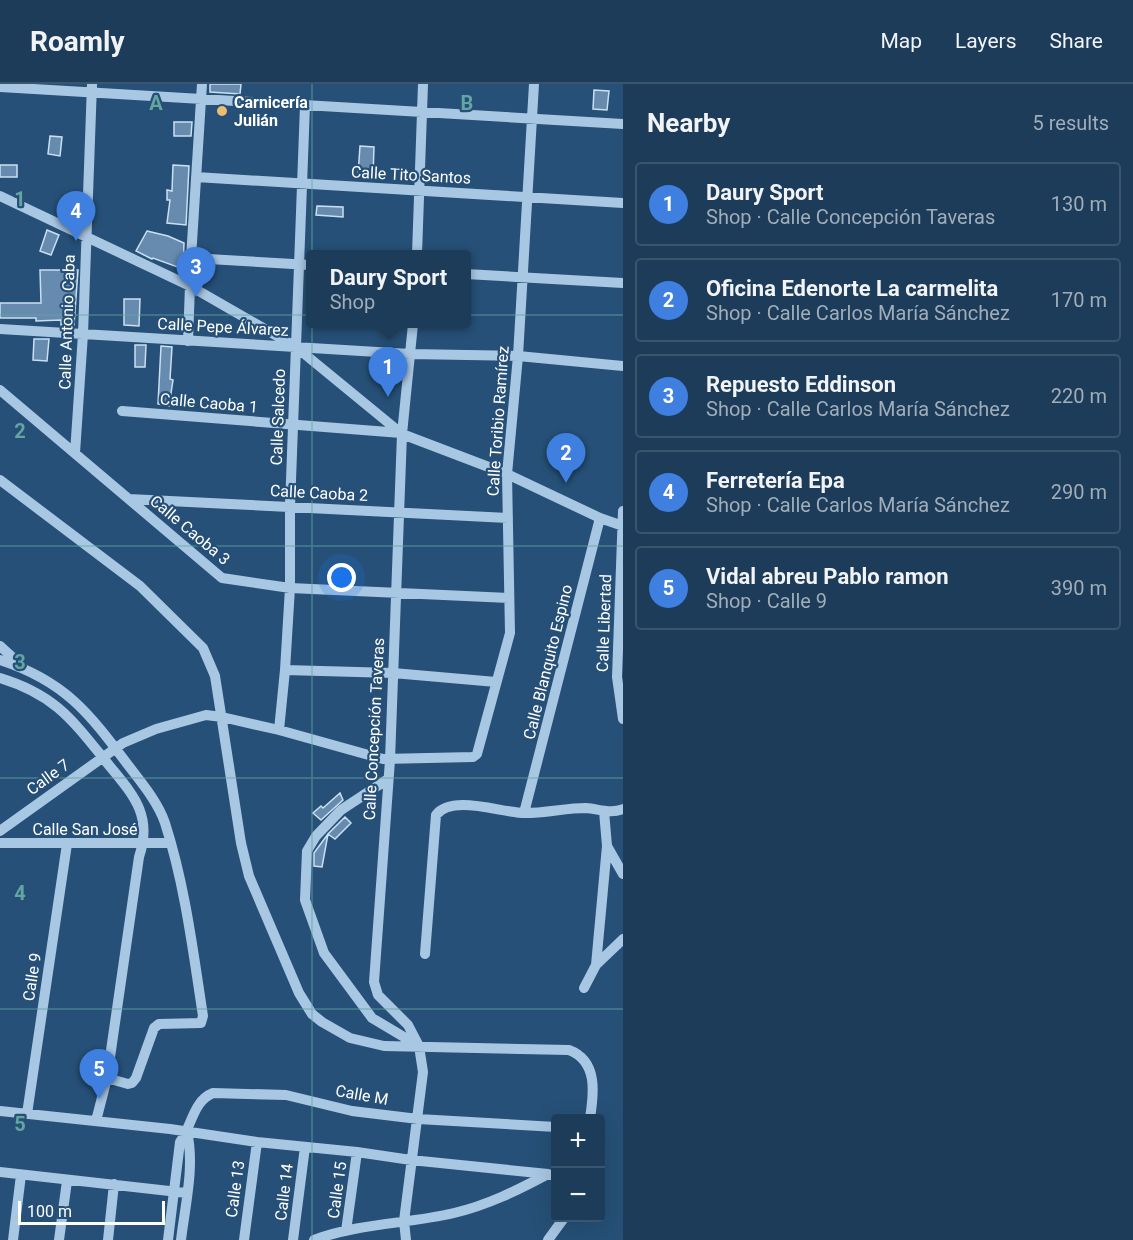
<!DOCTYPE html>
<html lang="en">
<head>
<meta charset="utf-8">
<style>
	:root { --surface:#1c3c59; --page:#25435f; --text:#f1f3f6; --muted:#a0adba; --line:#3a566f; --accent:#ebbd6d }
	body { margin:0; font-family:Roboto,sans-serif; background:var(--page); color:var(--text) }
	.controls { position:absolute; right:18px; bottom:18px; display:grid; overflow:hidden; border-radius:6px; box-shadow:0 6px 24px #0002 }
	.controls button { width:54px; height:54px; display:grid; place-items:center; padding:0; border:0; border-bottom:2px solid var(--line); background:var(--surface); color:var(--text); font:30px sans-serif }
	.scale { position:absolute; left:18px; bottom:15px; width:147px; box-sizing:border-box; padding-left:6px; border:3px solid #fff; border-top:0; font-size:16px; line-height:21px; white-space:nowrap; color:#fff; -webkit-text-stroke:4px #265077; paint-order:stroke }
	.you { position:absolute; left:342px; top:494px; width:21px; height:21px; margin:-15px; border:4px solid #fff; border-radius:50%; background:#1a73e8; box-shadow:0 0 0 9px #1a73e833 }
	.badge { display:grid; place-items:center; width:39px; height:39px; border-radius:50%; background:var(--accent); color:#fff; font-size:20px; font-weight:700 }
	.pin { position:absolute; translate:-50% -50px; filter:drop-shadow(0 2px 3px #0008) }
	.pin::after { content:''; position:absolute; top:32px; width:21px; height:18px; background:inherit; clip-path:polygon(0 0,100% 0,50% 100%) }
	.popup { position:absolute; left:306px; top:166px; width:165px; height:78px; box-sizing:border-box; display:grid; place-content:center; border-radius:6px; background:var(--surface); filter:drop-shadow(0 2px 4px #0005); font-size:20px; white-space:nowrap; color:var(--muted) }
	.popup b { font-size:22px; color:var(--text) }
	.popup::after { content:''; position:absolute; left:50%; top:100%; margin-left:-12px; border:12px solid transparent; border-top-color:var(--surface) }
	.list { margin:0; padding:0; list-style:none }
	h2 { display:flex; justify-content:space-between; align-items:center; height:78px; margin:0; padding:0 24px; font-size:26px }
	h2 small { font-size:20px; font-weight:400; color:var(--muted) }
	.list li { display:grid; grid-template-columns:39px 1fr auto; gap:18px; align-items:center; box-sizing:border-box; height:84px; margin:0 12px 12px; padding:0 12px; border:2px solid var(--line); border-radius:6px }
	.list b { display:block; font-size:22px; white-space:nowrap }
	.list p { margin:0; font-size:20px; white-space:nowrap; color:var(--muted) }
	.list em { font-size:20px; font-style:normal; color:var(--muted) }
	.map { position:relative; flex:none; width:623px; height:1156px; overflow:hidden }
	header { display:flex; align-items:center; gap:36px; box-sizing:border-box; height:84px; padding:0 30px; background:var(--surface); border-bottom:2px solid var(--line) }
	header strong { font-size:28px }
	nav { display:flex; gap:33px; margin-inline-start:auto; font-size:21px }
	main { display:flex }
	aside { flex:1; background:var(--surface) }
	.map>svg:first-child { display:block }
	.building { fill:#668bae; stroke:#cadff2; stroke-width:1.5 }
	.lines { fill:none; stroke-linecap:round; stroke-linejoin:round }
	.minor { stroke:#a8c7e3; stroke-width:10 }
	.grid { fill:none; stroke:#63a6a1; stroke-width:1.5; stroke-opacity:0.55 }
	.poi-dot { fill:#ebbd6d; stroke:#265077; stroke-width:2 }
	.labels { text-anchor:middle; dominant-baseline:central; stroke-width:4.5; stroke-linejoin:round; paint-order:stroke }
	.poi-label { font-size:16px; font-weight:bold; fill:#fff; stroke:#265077; text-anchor:start }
	.street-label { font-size:16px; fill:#fff; stroke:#265077 }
	.grid-label { font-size:20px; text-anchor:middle; font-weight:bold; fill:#63a6a1; stroke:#265077; stroke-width:4.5; stroke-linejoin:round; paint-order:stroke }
</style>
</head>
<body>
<header>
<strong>Roamly</strong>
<nav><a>Map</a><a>Layers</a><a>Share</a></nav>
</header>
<main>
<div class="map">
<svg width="623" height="1156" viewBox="0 0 623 1156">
	<rect width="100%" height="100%" fill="#265077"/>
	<path class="building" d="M210 0H241L240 10 210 8Z
		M594 6 609 7 607 26 593 25Z
		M174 38H192L191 52H174Z
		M50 52 62 53 60 72 48 70Z
		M360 62 374 63 373 92 358 91Z
		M0 81H17V93H0Z
		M173 81 189 82 186 141 167 139 170 116H167V106L172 107Z
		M317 122 343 123V133L316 131Z
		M47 146 59 151 51 171 40 167Z
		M147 147 168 152 184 159 183 185 153 174 152 175 136 167Z
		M40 186H78L74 241H61V236L36 237V234H0V219H41Z
		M124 215H140L139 242 124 241Z
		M34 255H49L47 277 33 276Z
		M135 261H146L145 283H135Z
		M161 262 172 263 170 295 173 296 169 322 158 320Z
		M340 709 343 716 321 736 313 729 321 722 323 724Z
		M345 733 351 739 335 755 328 750Z
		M328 750 322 783 314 782V769Z"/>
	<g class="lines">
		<path class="minor" d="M0 3 623 40
			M196 93 623 119
			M0 112 190 202 296 263 402 350 507 390 600 434 623 442
			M417 170 423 0
			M191 174 310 181
			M466 190 623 199
			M0 245 410 270 518 272 623 282
			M188 257 191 174 202 0
			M0 306 222 494 290 504 509 514
			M122 327 401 349
			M75 369 83 250 92 0
			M0 396 140 502 203 564 215 592 241 759 249 792 299 909 312 930 322 938 350 954 384 962 569 966C598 977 594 1009 590 1034
			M129 415 508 434
			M623 427 617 593 623 635
			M0 562 22 582
			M0 576C65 597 89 629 128 681 141 698 158 718 165 739 185 801 193 867 203 932L201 939 159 940 154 944 136 994 132 999 128 1000 107 994
			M285 586 393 589 496 598
			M0 594C53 610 71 634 104 675 130 708 154 728 139 773L107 994 96 1037
			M279 646 285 586 290 504V423L305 21
			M388 695 341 726 316 752 307 767 305 816 324 869 372 934 419 962
			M524 729 600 434
			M0 747 123 659 156 645 206 631 222 633 279 646 383 675 473 673 477 670 510 549 507 390 518 272 534 0
			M0 759H170
			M607 762 623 790
			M425 870 436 731C452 710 502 729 525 729 546 729 566 724 586 724 599 725 611 730 623 725
			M596 881 623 855
			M584 904 596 881 607 762 604 727
			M0 1027 170 1045 257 1058 357 1068 411 1076 548 1090 556 1092
			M27 1030 67 760
			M0 1088 187 1109
			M346 1147 357 1068
			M13 1156 21 1091
			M59 1156 67 1097
			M108 1156 114 1100
			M168 1156 180 1058C192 1042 193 1017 213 1009L286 1011 352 1027 418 1035 556 1043
			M181 1156C185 1122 195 1082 187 1048
			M244 1156 257 1058
			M293 1156 305 1063
			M314 1156C359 1139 408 1140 454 1129 488 1121 518 1106 548 1090
			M406 1156 404 1137 423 988 419 962 408 941 378 911 374 898 390 676 402 350 413 240
			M548 1156 564 1134"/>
	</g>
	<path class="grid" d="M312 0V1156M0 231H623M0 462H623M0 694H623M0 925H623"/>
	<circle class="poi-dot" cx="222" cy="27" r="6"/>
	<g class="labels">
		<g class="poi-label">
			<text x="234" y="18">Carnicería<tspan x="234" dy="18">Julián</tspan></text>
		</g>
		<g class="street-label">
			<text transform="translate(411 91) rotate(3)">Calle Tito Santos</text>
			<text transform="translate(67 238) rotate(-88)">Calle Antonio Caba</text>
			<text transform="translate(223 243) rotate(3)">Calle Pepe Álvarez</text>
			<text transform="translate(209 319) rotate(5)">Calle Caoba 1</text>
			<text transform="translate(278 333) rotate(-88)">Calle Salcedo</text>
			<text transform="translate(498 337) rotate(-86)">Calle Toribio Ramírez</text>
			<text transform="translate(319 409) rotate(3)">Calle Caoba 2</text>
			<text transform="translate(190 446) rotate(40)">Calle Caoba 3</text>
			<text transform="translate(604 539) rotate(-88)">Calle Libertad</text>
			<text transform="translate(548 578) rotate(-76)">Calle Blanquito Espino</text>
			<text transform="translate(374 645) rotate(-87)">Calle Concepción Taveras</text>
			<text transform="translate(48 693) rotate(-36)">Calle 7</text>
			<text x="85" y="745">Calle San José</text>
			<text transform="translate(32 893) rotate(-81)">Calle 9</text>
			<text transform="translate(362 1011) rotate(10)">Calle M</text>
			<text transform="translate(235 1105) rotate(-82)">Calle 13</text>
			<text transform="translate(337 1106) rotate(-82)">Calle 15</text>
			<text transform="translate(284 1108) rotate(-83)">Calle 14</text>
		</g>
	</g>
	<g class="grid-label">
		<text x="156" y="26">A</text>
		<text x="467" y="26">B</text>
		<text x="20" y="122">1</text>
		<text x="20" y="354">2</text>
		<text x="20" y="585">3</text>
		<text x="20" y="816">4</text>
		<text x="20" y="1047">5</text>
	</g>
</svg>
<div class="controls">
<button>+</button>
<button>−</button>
</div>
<div class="scale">100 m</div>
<div class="you"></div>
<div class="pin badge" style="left:388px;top:313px;background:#3f7fe0">1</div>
<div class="popup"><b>Daury Sport</b>Shop</div>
<div class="pin badge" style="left:566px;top:399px;background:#3f7fe0">2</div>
<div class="pin badge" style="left:196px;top:213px;background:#3f7fe0">3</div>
<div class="pin badge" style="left:76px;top:157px;background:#3f7fe0">4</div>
<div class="pin badge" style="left:99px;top:1015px;background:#3f7fe0">5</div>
</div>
<aside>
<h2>Nearby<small>5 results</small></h2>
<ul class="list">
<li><span class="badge" style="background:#3f7fe0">1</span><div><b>Daury Sport</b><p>Shop · Calle Concepción Taveras</p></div><em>130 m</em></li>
<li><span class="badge" style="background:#3f7fe0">2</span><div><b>Oficina Edenorte La carmelita</b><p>Shop · Calle Carlos María Sánchez</p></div><em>170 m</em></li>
<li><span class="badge" style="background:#3f7fe0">3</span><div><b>Repuesto Eddinson</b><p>Shop · Calle Carlos María Sánchez</p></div><em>220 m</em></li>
<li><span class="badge" style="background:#3f7fe0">4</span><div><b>Ferretería Epa</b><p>Shop · Calle Carlos María Sánchez</p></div><em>290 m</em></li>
<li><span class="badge" style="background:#3f7fe0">5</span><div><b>Vidal abreu Pablo ramon</b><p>Shop · Calle 9</p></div><em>390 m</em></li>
</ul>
</aside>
</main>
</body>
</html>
